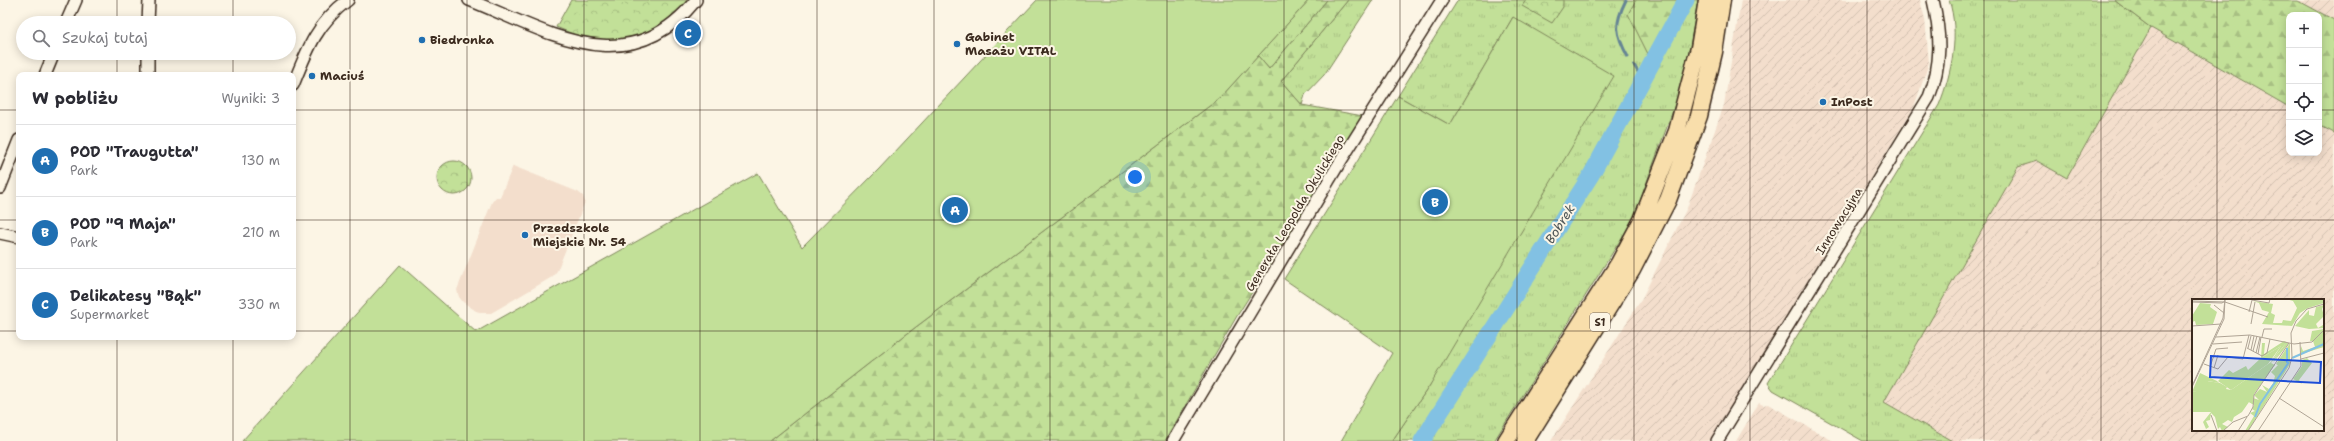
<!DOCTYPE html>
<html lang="pl">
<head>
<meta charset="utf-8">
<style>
	:root { --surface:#fff; --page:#f2f2f3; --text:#2b2b33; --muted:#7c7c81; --line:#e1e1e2; --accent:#1f6fb2 }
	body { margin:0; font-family:"Shantell Sans",sans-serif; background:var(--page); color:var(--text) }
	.controls { position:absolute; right:12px; top:12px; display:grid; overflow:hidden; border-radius:8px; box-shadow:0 2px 10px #0003 }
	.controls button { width:36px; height:36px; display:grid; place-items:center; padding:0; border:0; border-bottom:1px solid var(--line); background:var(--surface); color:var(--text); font:20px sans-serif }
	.you { position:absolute; left:1135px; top:177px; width:14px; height:14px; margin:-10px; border:3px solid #fff; border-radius:50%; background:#1a73e8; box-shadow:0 0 0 6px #1a73e833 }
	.badge { display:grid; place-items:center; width:26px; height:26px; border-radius:50%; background:var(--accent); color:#fff; font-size:13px; font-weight:700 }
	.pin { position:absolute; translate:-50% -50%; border:2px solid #fff; box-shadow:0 1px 4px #0006 }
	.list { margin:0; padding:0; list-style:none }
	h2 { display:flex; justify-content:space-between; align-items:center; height:52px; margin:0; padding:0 16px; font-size:17px }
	h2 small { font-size:13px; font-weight:400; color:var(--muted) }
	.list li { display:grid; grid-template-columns:26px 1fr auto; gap:12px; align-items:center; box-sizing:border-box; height:72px; padding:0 16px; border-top:1px solid var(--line) }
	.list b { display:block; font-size:15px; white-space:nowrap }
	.list p { margin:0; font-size:13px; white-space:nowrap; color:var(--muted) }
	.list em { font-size:13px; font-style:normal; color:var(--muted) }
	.icon { flex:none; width:22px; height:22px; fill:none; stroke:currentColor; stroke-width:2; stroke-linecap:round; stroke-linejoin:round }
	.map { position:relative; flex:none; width:2334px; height:441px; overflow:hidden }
	.search { position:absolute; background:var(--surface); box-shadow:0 2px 10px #0003; left:16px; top:16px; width:280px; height:44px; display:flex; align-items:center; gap:10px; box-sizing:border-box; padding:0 14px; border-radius:22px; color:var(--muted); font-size:15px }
	.panel { position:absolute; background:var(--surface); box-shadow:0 2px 10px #0003; left:16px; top:72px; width:280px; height:268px; border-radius:8px }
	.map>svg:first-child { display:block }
	.built { fill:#f3decc }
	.industrial { fill:url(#industrial-furrows); fill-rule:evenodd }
	.grass { fill:url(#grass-tufts); stroke:#7e855b }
	.forest { fill:url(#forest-firs); stroke:#7e855b }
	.park { fill:url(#park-crowns); stroke:#7e855b }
	.garden { fill:#c2e098; stroke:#7e855b }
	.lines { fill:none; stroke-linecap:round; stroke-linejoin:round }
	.stream { stroke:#668594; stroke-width:3 }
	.river { stroke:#82c1e3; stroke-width:17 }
	.minor-casing { stroke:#3b2a1e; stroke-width:14 }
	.highway-casing { stroke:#3b2a1e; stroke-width:19 }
	.minor { stroke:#fcf5e5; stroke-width:11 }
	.highway { stroke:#f8deab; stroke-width:16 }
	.grid { fill:none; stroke:#3b2a1e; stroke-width:1; stroke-opacity:0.55 }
	.poi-dot { fill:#1f6fb2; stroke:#fcf5e5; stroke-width:1.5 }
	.labels { text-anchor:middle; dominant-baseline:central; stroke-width:4; stroke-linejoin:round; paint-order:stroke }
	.shield { fill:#fcf5e5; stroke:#75675a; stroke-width:1 }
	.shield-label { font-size:11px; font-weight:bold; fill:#3b2a1e }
	.poi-label { font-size:12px; font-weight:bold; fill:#3b2a1e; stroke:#fcf5e5; text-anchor:start }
	.street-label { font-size:12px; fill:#3b2a1e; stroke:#fcf5e5 }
	.water-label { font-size:13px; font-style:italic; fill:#505759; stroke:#fcf5e5 }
	.inset-river { fill:none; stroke:#82c1e3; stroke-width:2 }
	.inset-road { fill:none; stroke:#afa495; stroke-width:1 }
	.view { fill:#1d4ed8; fill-opacity:0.15; stroke:#1d4ed8; stroke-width:2 }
	.inset-edge { fill:none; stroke:#3b2a1e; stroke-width:2 }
</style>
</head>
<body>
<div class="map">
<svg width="2334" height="441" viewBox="0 0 2334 441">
	<defs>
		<pattern id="industrial-furrows" width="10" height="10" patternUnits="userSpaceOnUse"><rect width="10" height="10" fill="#f3decc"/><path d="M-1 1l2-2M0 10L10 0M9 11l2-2" fill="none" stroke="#d1bfaf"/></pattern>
		<pattern id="grass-tufts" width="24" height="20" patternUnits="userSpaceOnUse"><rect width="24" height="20" fill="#c2e098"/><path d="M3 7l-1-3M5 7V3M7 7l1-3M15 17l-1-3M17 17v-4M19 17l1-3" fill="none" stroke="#a8c083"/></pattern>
		<pattern id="forest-firs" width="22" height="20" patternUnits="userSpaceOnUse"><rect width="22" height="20" fill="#c2e098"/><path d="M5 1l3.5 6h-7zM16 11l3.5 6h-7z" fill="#a8c083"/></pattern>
		<pattern id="park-crowns" width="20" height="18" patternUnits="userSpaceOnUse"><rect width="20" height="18" fill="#c2e098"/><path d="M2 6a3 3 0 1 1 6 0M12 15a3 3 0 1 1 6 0" fill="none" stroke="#a8c083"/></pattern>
	</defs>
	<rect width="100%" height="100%" fill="#fcf5e5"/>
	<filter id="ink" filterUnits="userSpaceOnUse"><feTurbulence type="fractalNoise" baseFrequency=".025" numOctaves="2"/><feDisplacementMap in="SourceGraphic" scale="8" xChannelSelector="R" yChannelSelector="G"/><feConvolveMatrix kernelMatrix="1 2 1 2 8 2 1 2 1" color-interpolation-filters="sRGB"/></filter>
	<g filter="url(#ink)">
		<path class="built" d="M513 166 578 192 583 196 585 202 557 271 552 277 498 309 491 313H483L476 311 463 302 459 297 457 290 492 202 496 197H500Z"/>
		<path class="industrial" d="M1741 0H1920L1925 19 1929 63 1914 107 1709 441H1551L1641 300 1687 208 1724 105Z
			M2297 0H2334V20Z
			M2151 28 2289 107V153H2319V125L2334 133V441H1952L1884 402 2018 166 2037 161 2067 178ZM2193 300H2323V430H2193Z
			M1759 403 1763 405 1768 404 1833 441H1736Z"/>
		<path class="grass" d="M1309 0H1327L1269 69 1258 56Z
			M1348 0H1373L1324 75 1305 95 1302 105 1281 81Z
			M1458 0H1698L1684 80 1633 220 1494 441H1392L1430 385 1513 17 1450 125 1398 96Z
			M1949 0H2114L2151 28 2067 178 2037 161 2018 167 1884 402 1952 441H1863L1773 390 1768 383 1939 105C1952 73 1960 33 1949 0Z"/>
		<path class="forest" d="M1327 0H1348L1281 81 1302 105 1363 116 1237 316 1165 441H770L904 336 1220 98 1258 56 1269 69Z
			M1636 0H1679L1648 54 1628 14Z
			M2114 0H2297L2334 20V133L2319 125V15H2289V107L2151 28Z"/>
		<path class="park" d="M571 0H689L661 25 638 38 613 42 590 41 556 27Z
			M1526 0H1563V7L1552 23 1522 6Z
			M437 178a17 17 0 1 1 34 0a17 17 0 1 1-34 0Z"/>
		<path class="garden" d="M1037 0H1309L1220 98 904 336 770 441H242L400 265 476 332 758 173 802 247 879 169Z
			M1513 17 1614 76 1430 385 1392 441H1341L1392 353 1284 279 1398 96 1450 125Z"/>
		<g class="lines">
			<path class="stream" d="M1626 0C1614 24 1615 33 1628 57
				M1634 65 1642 79"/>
			<path class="river" d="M1422 441 1591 175 1686 0"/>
			<defs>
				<path id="minor" d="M469 0C549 32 628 84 696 0
					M66 23 76 0
					M148 23 149 0
					M45 75 54 53
					M148 75V53
					M293 85C307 50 317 23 348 0
					M0 188 19 140
					M0 233 19 237
					M1173 441 1337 167 1442 0
					M1717 441 1929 97C1942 64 1941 34 1933 0"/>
				<path id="highway" d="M1506 441 1619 263 1642 220 1677 131 1699 48 1707 0
					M1525 441 1632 270 1668 200 1699 116 1714 52 1722 0"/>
			</defs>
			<use href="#minor" class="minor-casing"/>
			<use href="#highway" class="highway-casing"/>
			<use href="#minor" class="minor"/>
			<use href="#highway" class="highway"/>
		</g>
	</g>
	<path class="grid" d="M117 0V23M233 0V23M350 0V441M467 0V441M584 0V441M700 0V441M817 0V441M934 0V441M1050 0V441M1167 0V441M1284 0V441M1400 0V441M1517 0V441M1634 0V441M1750 0V441M1867 0V441M1984 0V441M2101 0V441M2217 0V300M117 53V75M233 53V75M0 110H19M293 110H2289M2319 110H2334M0 220H19M293 220H2334M0 331H19M293 331H2193M2323 331H2334M117 337V441M233 337V441M2217 430V441"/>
	<g class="poi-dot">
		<circle cx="422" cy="40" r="4"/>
		<circle cx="957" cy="44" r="4"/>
		<circle cx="312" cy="76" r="4"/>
		<circle cx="1823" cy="102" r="4"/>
		<circle cx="525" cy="235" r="4"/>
	</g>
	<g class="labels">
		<rect class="shield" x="1590" y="313" width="20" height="18" rx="3"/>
		<g class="shield-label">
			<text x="1600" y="322">S1</text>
		</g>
		<g class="poi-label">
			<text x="965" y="37">Gabinet<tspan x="965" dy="14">Masażu VITAL</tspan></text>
			<text x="430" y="40">Biedronka</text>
			<text x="320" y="76">Maciuś</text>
			<text x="1831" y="102">InPost</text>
			<text x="533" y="228">Przedszkole<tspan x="533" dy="14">Miejskie Nr. 54</tspan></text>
		</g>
		<g class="street-label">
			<text transform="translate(1295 213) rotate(-59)">Generała Leopolda Okulickiego</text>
			<text transform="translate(1839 221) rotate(-58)">Innowacyjna</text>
		</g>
		<g class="water-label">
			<text transform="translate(1560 224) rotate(-58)">Bobrek</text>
		</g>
	</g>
	<g transform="translate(2192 299)">
		<rect width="132" height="132" fill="#fcf5e5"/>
		<path d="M94 0H132V4L116 9 108 14 100 27 70 25 77 13 70 11 67 4 61 2 81 5 79 14 83 16 81 24H90L91 21 99 22 105 9 101 2ZM132 6 130 10 132 17 124 25 126 29 131 26 132 29 117 30 103 27 117 11V16L122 17 124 8ZM132 30V48L109 55V47L111 52 123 48 121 42H118L120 32ZM92 42 97 44 80 65 94 44 78 64 89 47 69 59 70 44H73L72 55ZM98 44V65L56 132H53L62 117 58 114 63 112 60 110 62 106 57 103 61 99 67 101 62 96 68 90 75 93 70 86 77 90 85 79 87 67 84 65ZM115 59 120 64 107 81 110 85 101 80 110 67V61Z" fill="#c2e098"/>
		<path d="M95 43 88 54 79 64 83 66 62 95 61 105 57 103 50 113 42 118 40 123 36 121 30 125 36 128 30 132 28 128 26 130 23 118 19 114 18 121 14 122 17 128 14 130 11 123 19 113H0V93L9 91 15 82 28 84 35 88 34 90 39 91 79 63Z" fill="#c2e098"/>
		<path d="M8 74 25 82 27 84 16 82 14 91 0 93Z" fill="#c2e098"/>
		<path d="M8 4 19 5 18 8 25 13 21 25 4 26 3 22 0 23V17ZM89 47 76 65 39 91 26 82 37 71 41 74 54 67 56 71 69 59ZM90 62 95 65 81 85 83 77 79 73Z" fill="#c2e098"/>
		<path class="inset-river" d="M100 59 132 45M95 64V49M63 118 68 105 97 63"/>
		<path class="inset-road" d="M0 2 33 3M0 3 30 4 33 2M33 3 76 18M22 6 32 14M57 13 60 1 77 4 78 0M59 25 63 3M0 27 29 25M24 38 58 36 102 45 120 43 132 31M70 38 72 30H80M21 45 50 43M55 49 70 57 75 54 78 40M56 49 59 37M59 51 62 37M61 52 65 37M64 54 68 38M66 55 69 38M109 60 132 54M12 65 26 70 36 58 51 60 57 36M18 68 24 50 36 49M22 69 26 56M0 87 31 19 33 0M0 88 32 20 33 0M87 99 132 128M19 116 25 132M31 132 41 123 56 117 61 108 62 96 97 44M46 132 55 118M56 132 97 69 100 58 99 34 104 22 115 10 132 5M66 132 109 67 108 43"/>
		<path class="view" d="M19 57 129 63 128 84 18 78Z"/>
		<rect width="132" height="132" class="inset-edge"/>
	</g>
</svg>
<div class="controls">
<button>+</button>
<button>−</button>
<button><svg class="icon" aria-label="locate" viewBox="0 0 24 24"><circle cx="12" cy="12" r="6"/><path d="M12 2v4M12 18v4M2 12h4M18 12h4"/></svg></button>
<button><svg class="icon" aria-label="layers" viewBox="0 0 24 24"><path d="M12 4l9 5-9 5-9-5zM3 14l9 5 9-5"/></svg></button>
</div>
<div class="you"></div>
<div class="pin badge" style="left:955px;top:210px">A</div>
<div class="pin badge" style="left:1435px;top:202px">B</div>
<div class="pin badge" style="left:688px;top:33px">C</div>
<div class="search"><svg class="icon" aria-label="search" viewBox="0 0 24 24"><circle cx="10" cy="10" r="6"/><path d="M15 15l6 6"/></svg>Szukaj tutaj</div>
<section class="panel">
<h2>W pobliżu<small>Wyniki: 3</small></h2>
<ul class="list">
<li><span class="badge">A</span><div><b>POD &quot;Traugutta&quot;</b><p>Park</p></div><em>130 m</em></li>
<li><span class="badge">B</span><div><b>POD &quot;9 Maja&quot;</b><p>Park</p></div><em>210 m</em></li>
<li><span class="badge">C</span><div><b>Delikatesy &quot;Bąk&quot;</b><p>Supermarket</p></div><em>330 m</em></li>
</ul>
</section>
</div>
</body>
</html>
